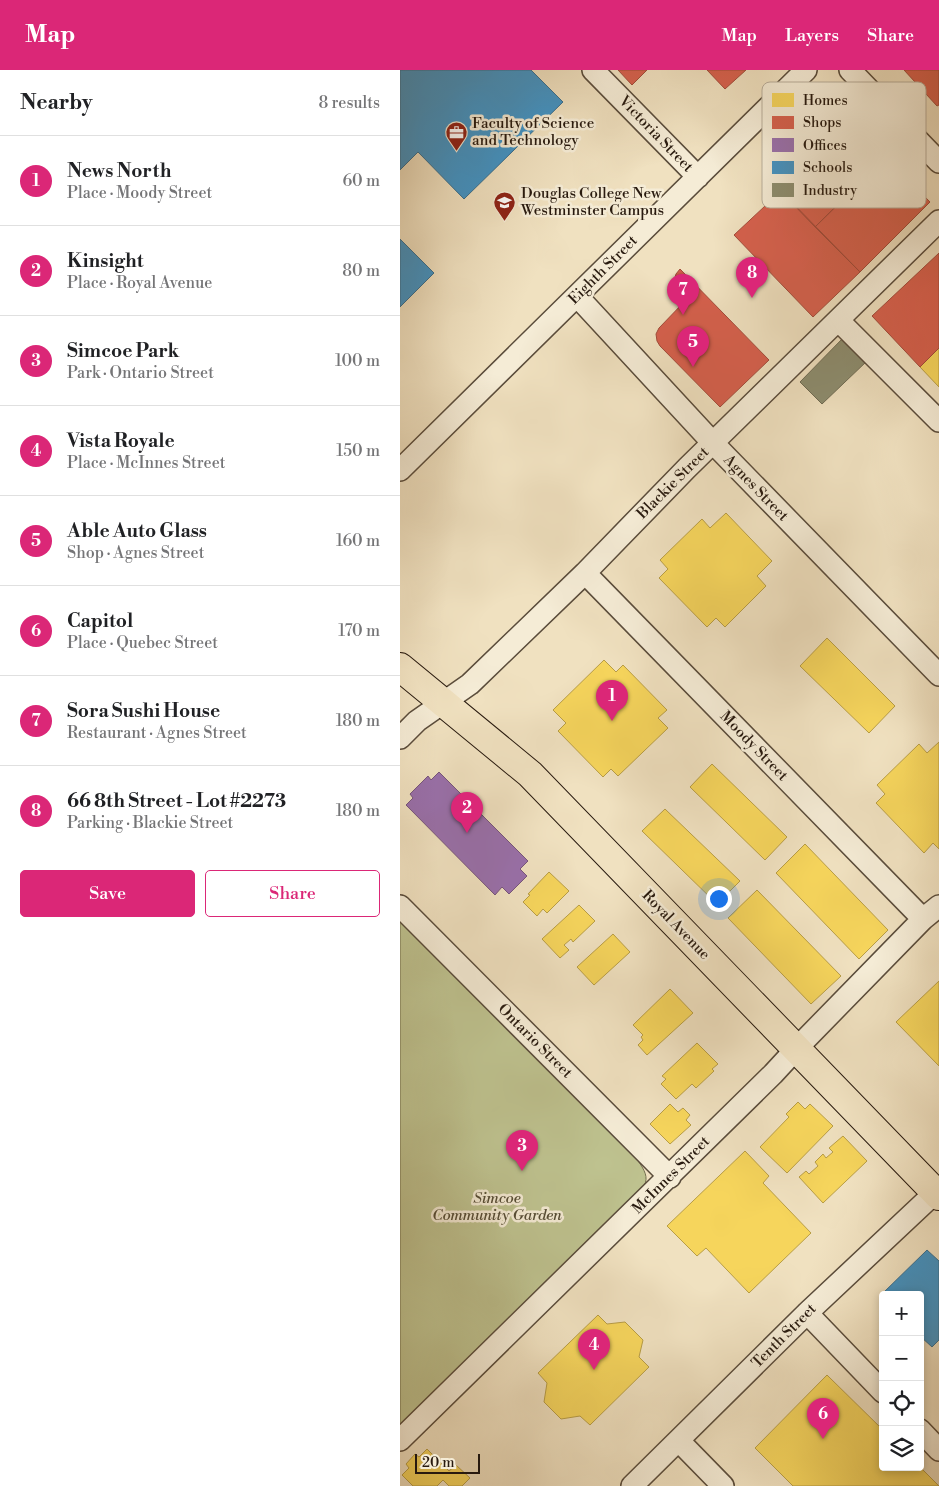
<!DOCTYPE html>
<html lang="en">
<head>
<meta charset="utf-8">
<style>
	:root { --surface:#fff; --page:#f2f2f2; --text:#202124; --muted:#757577; --line:#e0e0e0; --accent:#db2777 }
	body { margin:0; font-family:"Libre Bodoni",serif; background:var(--page); color:var(--text) }
	.controls { position:absolute; right:15px; bottom:15px; display:grid; overflow:hidden; border-radius:5px; box-shadow:0 2px 8px #0003 }
	.controls button { width:45px; height:45px; display:grid; place-items:center; padding:0; border:0; border-bottom:1px solid var(--line); background:var(--surface); color:var(--text); font:25px sans-serif }
	.scale { position:absolute; left:15px; bottom:12px; width:65px; box-sizing:border-box; padding-left:5px; border:2px solid #281a0f; border-top:0; font-size:14px; line-height:18px; white-space:nowrap; color:#281a0f; -webkit-text-stroke:4px #f5ecd6; paint-order:stroke }
	.you { position:absolute; left:318px; top:828px; width:18px; height:18px; margin:-12px; border:4px solid #fff; border-radius:50%; background:#1a73e8; box-shadow:0 0 0 8px #1a73e833 }
	.badge { display:grid; place-items:center; width:32px; height:32px; border-radius:50%; background:var(--accent); color:#fff; font-size:16px; font-weight:700 }
	.pin { position:absolute; translate:-50% -41px; filter:drop-shadow(0 1px 2px #0008) }
	.pin::after { content:''; position:absolute; top:26px; width:18px; height:15px; background:inherit; clip-path:polygon(0 0,100% 0,50% 100%) }
	.list { margin:0; padding:0; list-style:none }
	h2 { display:flex; justify-content:space-between; align-items:center; height:65px; margin:0; padding:0 20px; font-size:21px }
	h2 small { font-size:16px; font-weight:400; color:var(--muted) }
	.list li { display:grid; grid-template-columns:32px 1fr auto; gap:15px; align-items:center; box-sizing:border-box; height:90px; padding:0 20px; border-top:1px solid var(--line) }
	.list b { display:block; font-size:19px; white-space:nowrap }
	.list p { margin:0; font-size:16px; white-space:nowrap; color:var(--muted) }
	.list em { font-size:16px; font-style:normal; color:var(--muted) }
	.actions { display:flex; gap:10px; padding:15px 20px }
	.actions a { flex:1; padding:11px 0; border:1px solid var(--accent); border-radius:5px; text-align:center; font-size:18px; color:var(--accent) }
	.actions .main { background:var(--accent); color:#fff }
	.icon { flex:none; width:28px; height:28px; fill:none; stroke:currentColor; stroke-width:2; stroke-linecap:round; stroke-linejoin:round }
	.map { position:relative; flex:none; width:539px; height:1416px; overflow:hidden }
	header { display:flex; align-items:center; gap:30px; box-sizing:border-box; height:70px; padding:0 25px; background:var(--accent); color:#fff }
	header strong { font-size:24px }
	nav { display:flex; gap:28px; margin-inline-start:auto; font-size:18px }
	main { display:flex }
	aside { flex:1; background:var(--surface) }
	.map>svg:first-child { display:block }
	.green { fill:#bec28f; stroke:#736e4f }
	.homes { fill:#f6d55c; stroke:#b89d45 }
	.shops { fill:#d6604d; stroke:#a24b3a }
	.offices { fill:#9970ab; stroke:#77567c }
	.schools { fill:#4393c3; stroke:#3b6f8d }
	.industry { fill:#8c8c6e; stroke:#6e6a52 }
	.lines { fill:none; stroke-linecap:round; stroke-linejoin:round }
	.minor-casing { stroke:#5a4c3b; stroke-width:24 }
	.major-casing { stroke:#281a0f; stroke-width:30 }
	.minor { stroke:#f5ecd6; stroke-width:21 }
	.major { stroke:#f0e1c0; stroke-width:28 }
	.labels { text-anchor:middle; dominant-baseline:central; stroke-width:5; stroke-linejoin:round; paint-order:stroke }
	.poi-label { font-size:15px; fill:#281a0f; stroke:#f5ecd6; text-anchor:start }
	.street-label { font-size:15px; fill:#281a0f; stroke:#f5ecd6 }
	.park-label { font-size:15px; font-style:italic; fill:#554c35; stroke:#f5ecd6 }
	.key { fill:#f5ecd6; stroke:#b8ad9a; stroke-width:1 }
	.key-label { font-size:14px; fill:#281a0f }
</style>
</head>
<body>
<header>
<strong>Map</strong>
<nav><a>Map</a><a>Layers</a><a>Share</a></nav>
</header>
<main>
<aside>
<h2>Nearby<small>8 results</small></h2>
<ul class="list">
<li><span class="badge">1</span><div><b>News North</b><p>Place · Moody Street</p></div><em>60 m</em></li>
<li><span class="badge">2</span><div><b>Kinsight</b><p>Place · Royal Avenue</p></div><em>80 m</em></li>
<li><span class="badge">3</span><div><b>Simcoe Park</b><p>Park · Ontario Street</p></div><em>100 m</em></li>
<li><span class="badge">4</span><div><b>Vista Royale</b><p>Place · McInnes Street</p></div><em>150 m</em></li>
<li><span class="badge">5</span><div><b>Able Auto Glass</b><p>Shop · Agnes Street</p></div><em>160 m</em></li>
<li><span class="badge">6</span><div><b>Capitol</b><p>Place · Quebec Street</p></div><em>170 m</em></li>
<li><span class="badge">7</span><div><b>Sora Sushi House</b><p>Restaurant · Agnes Street</p></div><em>180 m</em></li>
<li><span class="badge">8</span><div><b>66 8th Street - Lot #2273</b><p>Parking · Blackie Street</p></div><em>180 m</em></li>
</ul>
<div class="actions"><a class="main">Save</a><a>Share</a></div>
</aside>
<div class="map">
<svg width="539" height="1416" viewBox="0 0 539 1416">
	<rect width="100%" height="100%" fill="#f0e1c0"/>
	<filter id="stains"><feTurbulence type="fractalNoise" baseFrequency=".004" numOctaves="4"/><feColorMatrix values="0 0 0 0 .2 0 0 0 0 .09 0 0 0 0 .02 0 0 0 .5 -.17"/></filter>
	<radialGradient id="worn" r=".72"><stop offset=".6" stop-color="#630" stop-opacity="0"/><stop offset="1" stop-color="#630" stop-opacity=".3"/></radialGradient>
	<path class="green" d="M0 850 239 1092C244 1100 249 1107 244 1116L0 1358Z"/>
	<path class="homes" d="M539 278V317L520 297Z
		M326 443 372 491 357 506 366 516 325 557 316 548 307 557 259 508 268 499 260 490 302 449 310 458Z
		M427 568 495 636 469 663 400 596Z
		M204 590 216 602 223 595 267 640 258 648 268 658 218 706 211 699 203 707 158 661 166 653 153 640Z
		M539 672V779L533 773 524 783 476 733 485 724 477 715 519 674 527 683Z
		M312 694 387 767 365 790 290 717Z
		M265 739 340 811 317 834 242 761Z
		M405 774 488 860 459 889 376 803Z
		M149 802 169 821 147 843 143 839 137 846 123 832 130 825 128 824Z
		M357 820 441 906 411 934 328 848Z
		M179 835 195 851 173 872 171 869 164 875 169 880 160 888 142 869Z
		M213 864 230 882 194 915 177 897Z
		M539 911V996L496 952Z
		M270 919 293 943 247 985 238 975 243 970 241 967 243 965 233 955Z
		M297 973 318 994 312 999 314 1001 296 1018 292 1014 276 1029 261 1014 266 1009 262 1006Z
		M398 1032 405 1039 410 1034 433 1056 387 1103 360 1077 389 1047 386 1044Z
		M270 1034 278 1042 283 1038 290 1045 286 1050 291 1055 270 1074 250 1054Z
		M443 1066 467 1091 423 1133 399 1107 406 1101 409 1104 418 1096 415 1092 423 1084 426 1088 433 1082 429 1078Z
		M345 1081 369 1106 363 1113 411 1163 349 1223 306 1178 297 1186 267 1156Z
		M198 1245 207 1254 225 1252 243 1270 239 1287 249 1297 190 1355 180 1346 161 1349 144 1332 147 1313 138 1303Z
		M427 1305 483 1360V1397H520L539 1416H393L355 1378Z
		M27 1379 49 1401 56 1395 70 1408 62 1416H49L43 1410 37 1416H13L2 1405 9 1398 6 1394 15 1384 19 1387Z"/>
	<path class="shops" d="M218 0H247L232 15Z
		M307 0H346L325 19Z
		M504 0H539V35L537 36Z
		M439 41 486 87 415 157 369 109Z
		M486 87 530 132 460 202 415 157Z
		M381 121 460 202 413 247 334 165Z
		M539 183V278L520 297 472 246Z
		M280 199 369 290 320 337 260 276 257 271 256 264 259 258 286 230 276 218 274 211 276 204Z"/>
	<path class="offices" d="M39 702 128 791 120 799 127 806 109 824 102 817 95 825 6 735 13 728 10 724 28 706 31 710Z"/>
	<path class="schools" d="M0 0H131L163 32 64 129 18 82 0 100Z
		M0 169 34 203 0 237Z
		M527 1180 539 1191V1270L532 1277 520 1266V1225H483V1227L481 1225Z"/>
	<path class="industry" d="M444 267 467 291 422 334 400 312Z"/>
	<g class="lines">
		<defs>
			<path id="minor" d="M193 0 298 107
				M450 0 539 92
				M177 226 313 373 539 605
				M438 250 539 351
				M0 400 406 0
				M185 503 523 849
				M0 668 17 651 70 614 185 503 287 398 539 151
				M0 836 270 1107
				M407 1243 483 1322
				M520 1360 539 1380
				M0 1370 373 1004 397 978 523 849 539 836
				M279 1371 323 1416
				M232 1416 407 1243 539 1119"/>
			<path id="major" d="M0 597 130 704 539 1126"/>
		</defs>
		<use href="#minor" class="minor-casing"/>
		<use href="#major" class="major-casing"/>
		<use href="#minor" class="minor"/>
		<use href="#major" class="major"/>
	</g>
	<defs>
		<symbol id="office-pin" viewBox="-11 -11 22 30"><path d="M0 17L-7.5 6A9.5 9.5 0 1 1 7.5 6Z" fill="#8f2418" stroke="#f5ecd6"/><path d="M-6-3h4V-5.5h4V-3h4V5H-6ZM-1-4.5V-3h2v-1.5ZM-6 0V1H6V0Z" fill="#fff"/></symbol>
		<symbol id="university-pin" viewBox="-11 -11 22 30"><path d="M0 17L-7.5 6A9.5 9.5 0 1 1 7.5 6Z" fill="#8f2418" stroke="#f5ecd6"/><path d="M0-5L7-2L0 1L-7-2ZM-4 1L0 2.5L4 1V4Q0 6-4 4Z" fill="#fff"/></symbol>
	</defs>
	<g fill-rule="evenodd">
		<use href="#office-pin" x="44" y="50" width="25" height="34"/>
		<use href="#university-pin" x="92" y="120" width="25" height="34"/>
	</g>
	<g class="labels">
		<g class="poi-label">
			<text x="72" y="53">Faculty of Science<tspan x="72" dy="17">and Technology</tspan></text>
			<text x="121" y="123">Douglas College New<tspan x="121" dy="17">Westminster Campus</tspan></text>
		</g>
		<g class="street-label">
			<text transform="translate(256 64) rotate(46)">Victoria Street</text>
			<text transform="translate(203 200) rotate(-45)">Eighth Street</text>
			<text transform="translate(273 413) rotate(-45)">Blackie Street</text>
			<text transform="translate(356 418) rotate(46)">Agnes Street</text>
			<text transform="translate(354 676) rotate(46)">Moody Street</text>
			<text transform="translate(276 855) rotate(46)">Royal Avenue</text>
			<text transform="translate(135 971) rotate(45)">Ontario Street</text>
			<text transform="translate(271 1105) rotate(-45)">McInnes Street</text>
			<text transform="translate(384 1266) rotate(-45)">Tenth Street</text>
		</g>
		<g class="park-label">
			<text x="97" y="1128">Simcoe<tspan x="97" dy="17">Community Garden</tspan></text>
		</g>
	</g>
	<rect x="362" y="12" width="164" height="126" rx="8" class="key"/>
	<rect x="372" y="23" width="22" height="14" fill="#f6d55c"/>
	<rect x="372" y="46" width="22" height="13" fill="#d6604d"/>
	<rect x="372" y="68" width="22" height="14" fill="#9970ab"/>
	<rect x="372" y="91" width="22" height="13" fill="#4393c3"/>
	<rect x="372" y="113" width="22" height="14" fill="#8c8c6e"/>
	<g class="key-label">
		<text x="403" y="35">Homes</text>
		<text x="403" y="57">Shops</text>
		<text x="403" y="80">Offices</text>
		<text x="403" y="102">Schools</text>
		<text x="403" y="125">Industry</text>
	</g>
	<rect width="100%" height="100%" filter="url(#stains)"/>
	<rect width="100%" height="100%" fill="url(#worn)"/>
</svg>
<div class="controls">
<button>+</button>
<button>−</button>
<button><svg class="icon" aria-label="locate" viewBox="0 0 24 24"><circle cx="12" cy="12" r="6"/><path d="M12 2v4M12 18v4M2 12h4M18 12h4"/></svg></button>
<button><svg class="icon" aria-label="layers" viewBox="0 0 24 24"><path d="M12 4l9 5-9 5-9-5zM3 14l9 5 9-5"/></svg></button>
</div>
<div class="scale">20 m</div>
<div class="you"></div>
<div class="pin badge" style="left:212px;top:651px">1</div>
<div class="pin badge" style="left:67px;top:763px">2</div>
<div class="pin badge" style="left:122px;top:1101px">3</div>
<div class="pin badge" style="left:194px;top:1300px">4</div>
<div class="pin badge" style="left:293px;top:297px">5</div>
<div class="pin badge" style="left:423px;top:1369px">6</div>
<div class="pin badge" style="left:283px;top:245px">7</div>
<div class="pin badge" style="left:352px;top:228px">8</div>
</div>
</main>
</body>
</html>
